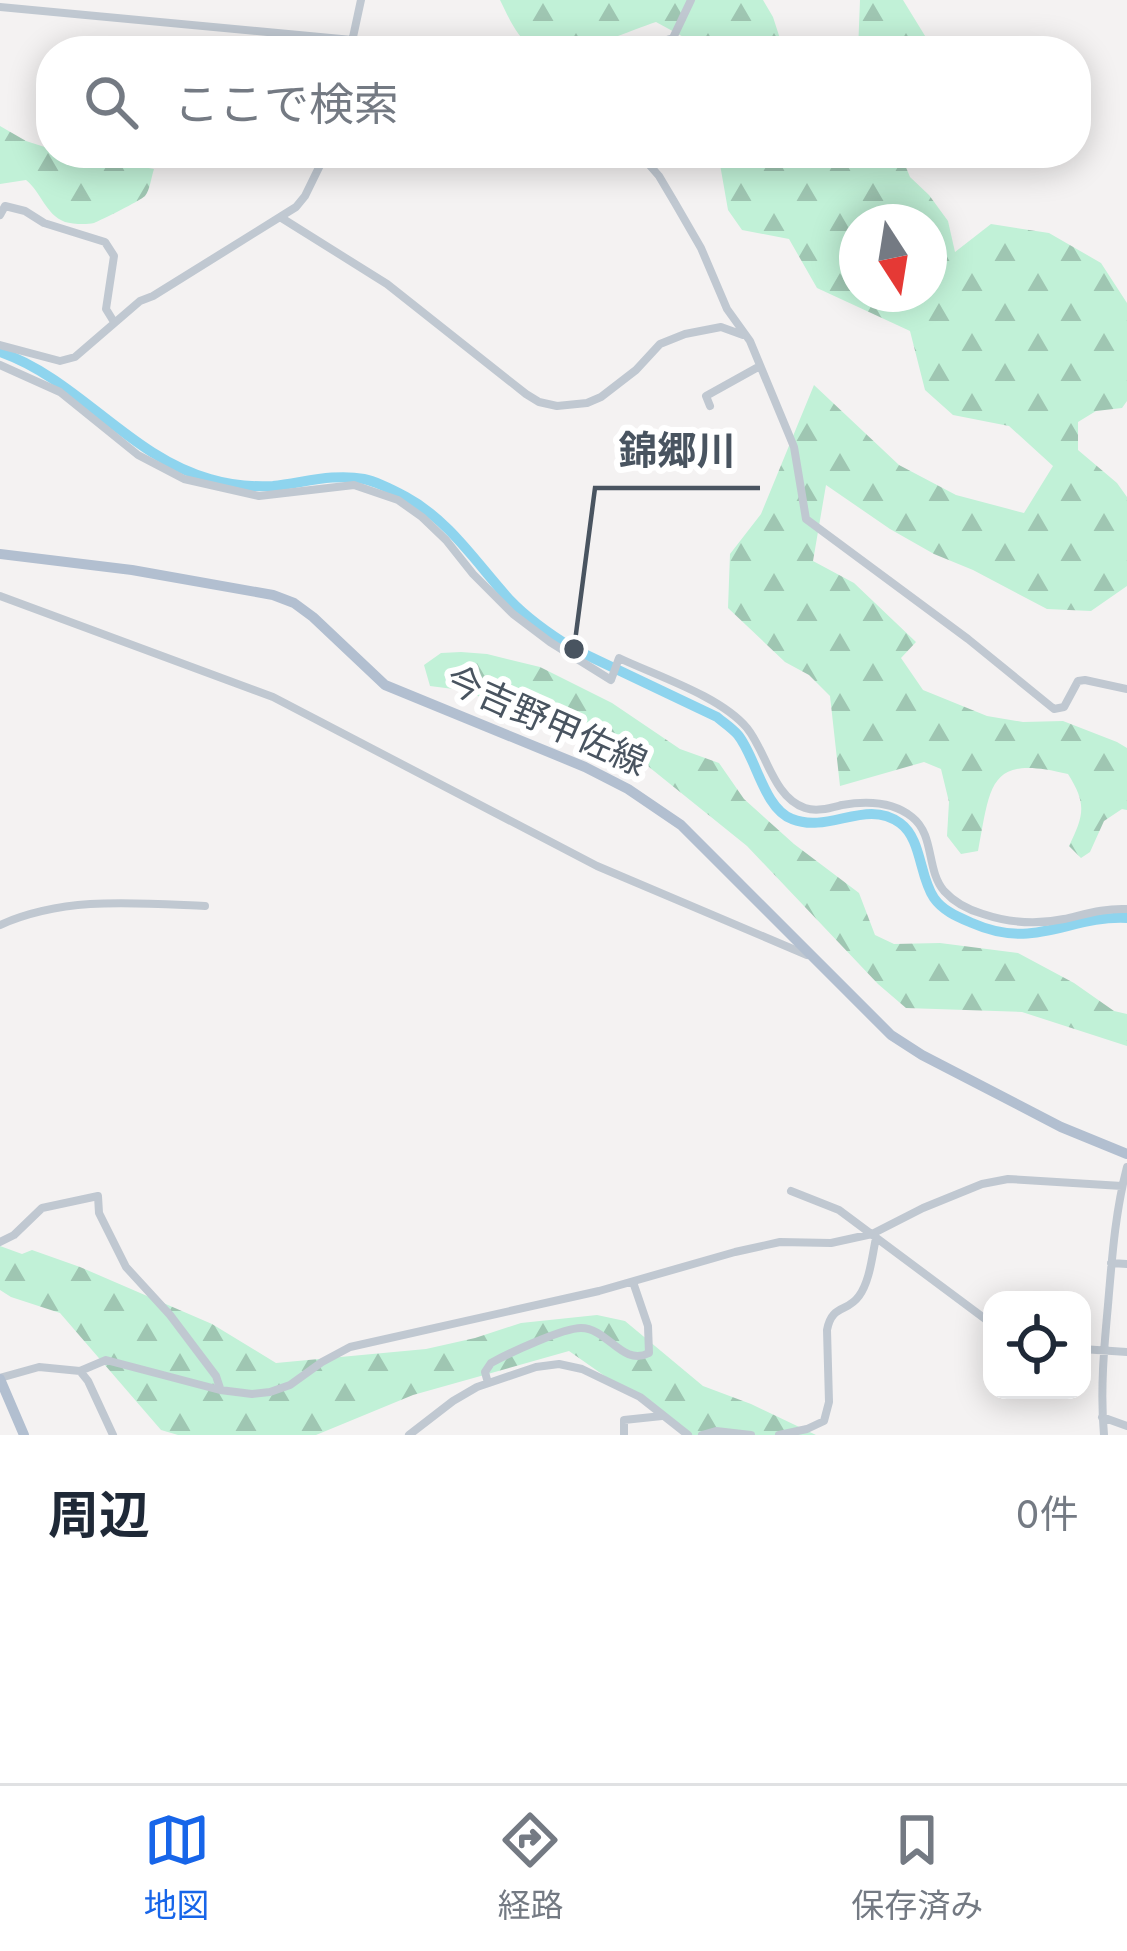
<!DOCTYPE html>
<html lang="ja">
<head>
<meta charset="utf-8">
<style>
	:root { --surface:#fff; --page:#f2f2f3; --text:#1f2937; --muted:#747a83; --line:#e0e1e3; --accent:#1765e9 }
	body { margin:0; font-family:Overpass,"Noto Sans JP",sans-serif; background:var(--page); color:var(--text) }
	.controls { position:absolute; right:36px; bottom:36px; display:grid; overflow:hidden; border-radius:24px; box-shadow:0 6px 30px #0003 }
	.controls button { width:108px; height:108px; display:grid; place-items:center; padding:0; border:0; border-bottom:3px solid var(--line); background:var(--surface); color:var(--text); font:60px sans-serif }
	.compass { position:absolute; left:839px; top:204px; width:108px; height:108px; border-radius:50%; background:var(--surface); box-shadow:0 6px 30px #0003; rotate:168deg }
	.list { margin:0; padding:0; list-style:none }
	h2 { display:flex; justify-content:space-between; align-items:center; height:156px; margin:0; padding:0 48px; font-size:51px }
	h2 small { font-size:39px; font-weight:400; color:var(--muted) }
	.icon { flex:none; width:66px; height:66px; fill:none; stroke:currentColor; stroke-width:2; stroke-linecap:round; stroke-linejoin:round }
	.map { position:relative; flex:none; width:1127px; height:1435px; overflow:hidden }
	.search { position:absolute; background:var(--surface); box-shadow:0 6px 30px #0003; left:36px; right:36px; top:36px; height:132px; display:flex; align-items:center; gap:30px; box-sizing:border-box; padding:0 42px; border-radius:48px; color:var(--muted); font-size:45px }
	.sheet { height:348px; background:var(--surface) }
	nav { display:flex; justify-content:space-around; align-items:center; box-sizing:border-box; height:168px; border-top:3px solid var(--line); background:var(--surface); font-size:33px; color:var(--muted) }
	nav a { display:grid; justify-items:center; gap:6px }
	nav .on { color:var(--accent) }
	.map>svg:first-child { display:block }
	.forest { fill:url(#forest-firs); fill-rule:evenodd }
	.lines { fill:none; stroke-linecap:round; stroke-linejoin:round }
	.river { stroke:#8ed4ee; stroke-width:10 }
	.minor { stroke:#c0c8d1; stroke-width:8 }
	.major { stroke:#b2bfd0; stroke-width:10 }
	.labels { text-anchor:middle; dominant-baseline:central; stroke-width:12; stroke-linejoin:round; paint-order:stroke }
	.street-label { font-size:36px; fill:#495460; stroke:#fff }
	.leader { fill:none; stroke:#495460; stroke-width:4.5 }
	.callout-dot { fill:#495460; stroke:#fff; stroke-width:4.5 }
	.callout-label { font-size:39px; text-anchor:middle; font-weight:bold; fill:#495460; stroke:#fff; stroke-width:12; stroke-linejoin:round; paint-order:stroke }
</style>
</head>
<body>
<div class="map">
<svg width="1127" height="1435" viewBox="0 0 1127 1435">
	<defs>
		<pattern id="forest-firs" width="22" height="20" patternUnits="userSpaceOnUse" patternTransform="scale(3)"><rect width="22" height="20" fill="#c1f1d7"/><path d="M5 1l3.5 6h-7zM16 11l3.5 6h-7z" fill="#9fc6b2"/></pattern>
	</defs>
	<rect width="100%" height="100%" fill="#f4f2f2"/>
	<path class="forest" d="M500 0H763L773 17 784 51H701L700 46 656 22C627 31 561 64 533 48 517 38 508 16 500 0Z
		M860 0H903L930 44 925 51H858Z
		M0 126 26 141 51 149V153L97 158 154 169C151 178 150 190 145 196 140 201 101 220 94 223 86 225 72 224 65 222 45 214 42 193 26 180L0 184Z
		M718 153H900L910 177 929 195 948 221 955 252 991 224 1049 233 1101 263 1127 303V401L1122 408 1096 411 1078 422V450L1117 483 1127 497V586L1091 611 1047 609 973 570 934 554 890 529 826 485 813 561 854 583 916 642 901 658 923 690 987 716 1023 722 1063 721 1117 742 1127 748V810L1122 809 1104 821 1090 852 1081 858 1069 846C1084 815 1087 804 1068 774 988 754 991 784 978 851L961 854 947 836 949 802 941 769 924 762 840 786 830 696 809 675 785 662 728 608 730 554 761 514 814 385 899 465 956 495 1024 513 1053 466 1009 426 953 415 925 390 910 331 817 288 789 239 742 230 728 210ZM857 222H929V294H857Z
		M461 652 487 654 540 667 612 703 680 749 719 763 744 799 794 844 859 893 875 935 894 944 940 943 1018 953 1074 983 1114 1011 1127 1014V1046L1022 1012 906 1008 878 984 747 846 618 742 562 726 461 690 430 686 424 665 441 653Z
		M0 1246 22 1254 32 1250 80 1267 212 1324 276 1363 426 1349 475 1338 521 1323 597 1315 625 1321 703 1386 751 1404 816 1435H689L569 1351 413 1395 316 1435H178L161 1430 60 1313 11 1297 0 1290Z"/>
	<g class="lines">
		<path class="river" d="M0 352C78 379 130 457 210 479 230 485 252 487 273 486 303 483 333 473 364 479 378 482 393 490 406 497 449 520 477 564 509 599 528 619 551 635 574 649L717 717C724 723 732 728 738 735 756 757 764 809 792 819 829 834 866 798 900 823 922 839 919 876 934 898 943 911 958 917 972 923 1035 951 1069 915 1127 918"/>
		<path class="minor" d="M0 7 352 40
			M350 51 361 0
			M631 51 673 38 691 0
			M639 153 659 176 675 203 701 248 727 309 750 341 794 447 806 519 968 639 1054 709 1064 707 1078 681 1085 680 1127 689
			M0 215 5 206 25 211 44 223 105 242 114 256 106 309 114 322
			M280 217 387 284 526 394 539 402 557 406 587 403 601 397 636 370 660 344 685 334 721 327 743 335
			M0 345 60 361 75 357 140 301 153 296 296 207 305 196 326 153
			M0 365 60 392 138 455 184 479 259 496 354 485 398 500 422 517 446 540 473 574 513 614 550 642 611 680 619 658C657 676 720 696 747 728 767 753 773 797 805 808 817 812 830 808 842 805 865 801 892 801 912 817 935 835 926 870 944 891 954 902 969 910 983 914 1010 923 1036 925 1064 919 1086 914 1104 908 1127 909
			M710 406 706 396 760 366
			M0 596 273 697 597 866 807 955
			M0 925C65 896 135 903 205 906
			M791 1191 839 1210 992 1324
			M0 1242 14 1235 42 1208 98 1196 99 1213 126 1267 170 1315 216 1376 220 1388
			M1111 1263 1127 1264
			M1082 1349 1127 1352
			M80 1371 88 1381 113 1435
			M0 1378 39 1367 80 1371 106 1360 220 1390 252 1394 270 1392 290 1385 322 1362 350 1347 599 1291 735 1252 780 1242 831 1243 872 1234 923 1208 982 1184 1008 1179 1122 1186
			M488 1383 485 1372 491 1363C509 1353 563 1328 581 1328 608 1328 622 1367 649 1353L648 1326 633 1282
			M1102 1417 1127 1426
			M409 1435 453 1401 477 1387 536 1367 559 1364 582 1369 640 1397 688 1435
			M624 1435V1420L662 1416
			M702 1435 716 1431 751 1435
			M779 1435 807 1429 824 1421 829 1402 827 1330C832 1304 847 1313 859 1296 870 1281 872 1256 876 1238
			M1104 1435C1100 1391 1104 1348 1108 1305 1112 1258 1115 1213 1127 1167"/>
		<path class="major" d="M0 554 132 570 273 595 294 603 313 617 385 685 585 767 628 789 681 825 891 1035 922 1055 1061 1127 1127 1154
			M0 1379 24 1435"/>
	</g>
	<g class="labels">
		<g class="street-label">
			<text transform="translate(545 724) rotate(24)">今吉野甲佐線</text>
		</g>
	</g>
	<path class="leader" d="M574 649L595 488H760"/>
	<circle class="callout-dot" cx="574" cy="649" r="12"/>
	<g class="callout-label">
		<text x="677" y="464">錦郷川</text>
	</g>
</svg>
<div class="controls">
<button><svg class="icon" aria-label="locate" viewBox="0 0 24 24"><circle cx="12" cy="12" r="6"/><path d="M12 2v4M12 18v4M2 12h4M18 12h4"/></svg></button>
</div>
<svg class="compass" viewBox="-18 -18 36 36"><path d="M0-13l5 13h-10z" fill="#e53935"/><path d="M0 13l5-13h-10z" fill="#747a83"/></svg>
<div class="search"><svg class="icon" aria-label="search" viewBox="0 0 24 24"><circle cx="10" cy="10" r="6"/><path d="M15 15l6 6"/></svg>ここで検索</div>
</div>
<section class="sheet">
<h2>周辺<small>0件</small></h2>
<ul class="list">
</ul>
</section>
<nav>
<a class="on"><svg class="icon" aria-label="map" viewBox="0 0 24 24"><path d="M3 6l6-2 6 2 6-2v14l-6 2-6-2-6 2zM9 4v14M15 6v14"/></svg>地図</a>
<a><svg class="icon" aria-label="directions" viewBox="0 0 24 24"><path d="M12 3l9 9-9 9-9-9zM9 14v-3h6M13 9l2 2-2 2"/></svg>経路</a>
<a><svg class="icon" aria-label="saved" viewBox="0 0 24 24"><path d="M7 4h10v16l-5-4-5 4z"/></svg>保存済み</a>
</nav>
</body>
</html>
